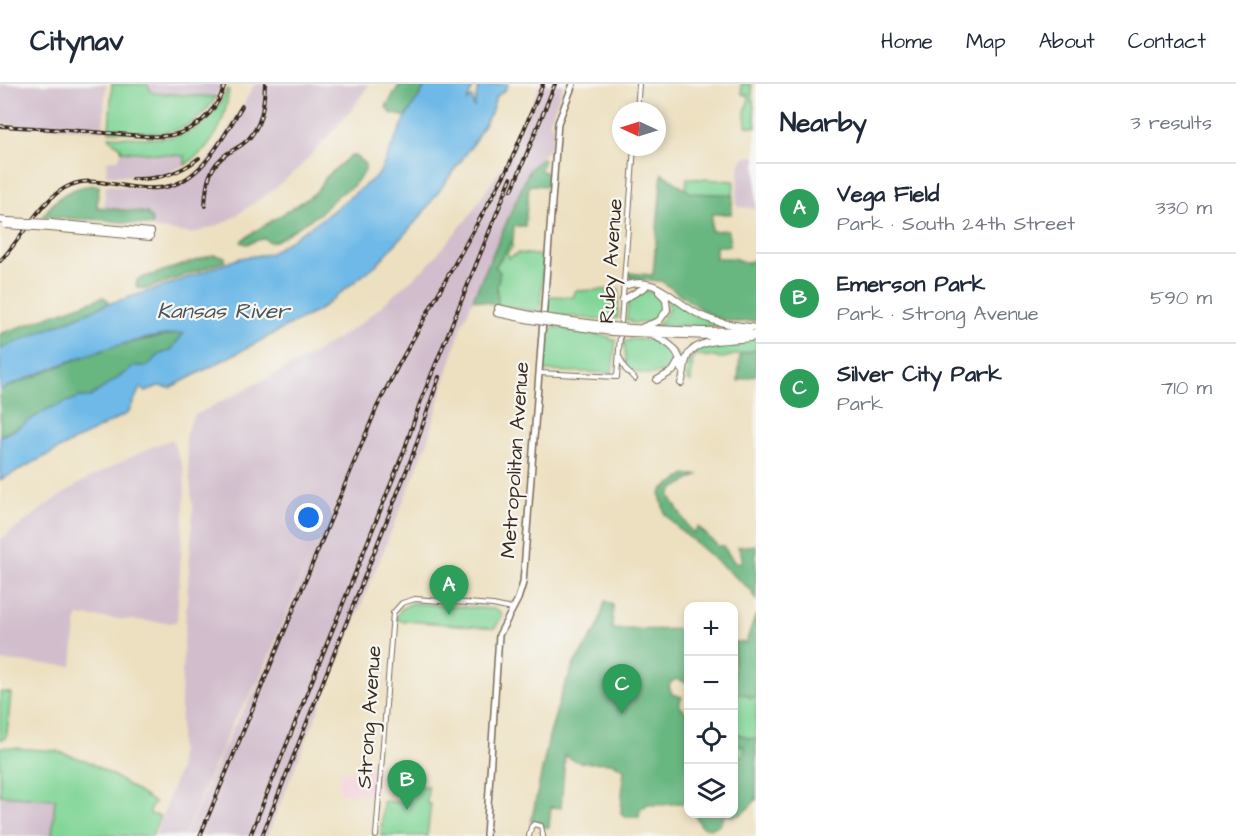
<!DOCTYPE html>
<html lang="en">
<head>
<meta charset="utf-8">
<style>
	:root { --surface:#fff; --page:#f2f2f3; --text:#1f2937; --muted:#747a83; --line:#e0e1e3; --accent:#d1495b }
	body { margin:0; font-family:"Architects Daughter",sans-serif; background:var(--page); color:var(--text) }
	.controls { position:absolute; right:18px; bottom:18px; display:grid; overflow:hidden; border-radius:12px; box-shadow:0 3px 9px #0003 }
	.controls button { width:54px; height:54px; display:grid; place-items:center; padding:0; border:0; border-bottom:2px solid var(--line); background:var(--surface); color:var(--text); font:30px sans-serif }
	.compass { position:absolute; left:612px; top:18px; width:54px; height:54px; border-radius:50%; background:var(--surface); box-shadow:0 3px 9px #0003; rotate:274deg }
	.you { position:absolute; left:309px; top:434px; width:21px; height:21px; margin:-15px; border:4px solid #fff; border-radius:50%; background:#1a73e8; box-shadow:0 0 0 9px #1a73e833 }
	.badge { display:grid; place-items:center; width:39px; height:39px; border-radius:50%; background:var(--accent); color:#fff; font-size:20px; font-weight:700 }
	.pin { position:absolute; translate:-50% -50px; filter:drop-shadow(0 2px 3px #0008) }
	.pin::after { content:''; position:absolute; top:32px; width:21px; height:18px; background:inherit; clip-path:polygon(0 0,100% 0,50% 100%) }
	.list { margin:0; padding:0; list-style:none }
	h2 { display:flex; justify-content:space-between; align-items:center; height:78px; margin:0; padding:0 24px; font-size:26px }
	h2 small { font-size:20px; font-weight:400; color:var(--muted) }
	.list li { display:grid; grid-template-columns:39px 1fr auto; gap:18px; align-items:center; box-sizing:border-box; height:90px; padding:0 24px; border-top:2px solid var(--line) }
	.list b { display:block; font-size:22px; white-space:nowrap }
	.list p { margin:0; font-size:20px; white-space:nowrap; color:var(--muted) }
	.list em { font-size:20px; font-style:normal; color:var(--muted) }
	.icon { flex:none; width:33px; height:33px; fill:none; stroke:currentColor; stroke-width:2; stroke-linecap:round; stroke-linejoin:round }
	.map { position:relative; flex:none; width:756px; height:752px; overflow:hidden }
	header { display:flex; align-items:center; gap:36px; box-sizing:border-box; height:84px; padding:0 30px; background:var(--surface); border-bottom:2px solid var(--line) }
	header strong { font-size:28px }
	nav { display:flex; gap:33px; margin-inline-start:auto; font-size:21px }
	main { display:flex }
	aside { flex:1; background:var(--surface) }
	.map>svg:first-child { display:block }
	.built { fill:#f5cfdc }
	.industrial { fill:#d1bdcc }
	.green { fill:#81d597; stroke:#5e805a; stroke-width:1.5 }
	.forest { fill:#68b680; stroke:#52704f; stroke-width:1.5 }
	.water { fill:#6eb9e7; stroke:#547282; stroke-width:1.5 }
	.lines { fill:none; stroke-linecap:round; stroke-linejoin:round }
	.minor-casing { stroke:#796a57; stroke-width:6 }
	.major-casing { stroke:#796a57; stroke-width:8 }
	.highway-casing { stroke:#796a57; stroke-width:8 }
	.minor { stroke:#fff; stroke-width:4 }
	.major { stroke:#fff; stroke-width:5 }
	.highway { stroke:#fff; stroke-width:6 }
	.rail-casing { stroke:#3b2a1e; stroke-width:4 }
	.rail { stroke:#f6f6f2; stroke-width:1.5; stroke-dasharray:4.5; stroke-linecap:butt }
	.highway-bridge-casing { stroke:#796a57; stroke-width:8; stroke-linecap:butt }
	.highway-bridge { stroke:#fff; stroke-width:6 }
	.labels { text-anchor:middle; dominant-baseline:central; stroke-width:4.5; stroke-linejoin:round; paint-order:stroke }
	.street-label { font-size:21px; fill:#3b2a1e; stroke:#f6f6f2 }
	.water-label { font-size:22px; font-style:italic; fill:#4a555a; stroke:#f6f6f2 }
</style>
</head>
<body>
<header>
<strong>Citynav</strong>
<nav><a>Home</a><a>Map</a><a>About</a><a>Contact</a></nav>
</header>
<main>
<div class="map">
<svg width="756" height="752" viewBox="0 0 756 752">
	<rect width="100%" height="100%" fill="#f6f6f2"/>
	<filter id="ink" filterUnits="userSpaceOnUse"><feTurbulence type="fractalNoise" baseFrequency=".0167" numOctaves="2"/><feDisplacementMap in="SourceGraphic" scale="12" xChannelSelector="R" yChannelSelector="G"/><feConvolveMatrix kernelMatrix="1 2 1 2 8 2 1 2 1" color-interpolation-filters="sRGB"/></filter>
	<filter id="wash" filterUnits="userSpaceOnUse"><feTurbulence type="fractalNoise" baseFrequency=".008" numOctaves="4" result="noise"/><feDisplacementMap in="SourceGraphic" scale="24" xChannelSelector="R" yChannelSelector="G"/><feGaussianBlur stdDeviation="1.35" result="paint"/><feColorMatrix in="noise" values="0 0 0 0 0 0 0 0 0 0 0 0 0 0 0 0 0 1.4 0 .05"/><feComposite in="paint" operator="in"/></filter>
	<g filter="url(#wash)">
		<rect width="100%" height="100%" fill="#ede0c0"/>
		<path class="built" d="M360 682 378 683 376 710 339 709 340 687 355 688V686H360Z"/>
		<path class="industrial" d="M0 0H106L103 47 0 40Z
			M147 0H222L216 13 152 9Z
			M255 0H369L353 24 300 83 269 109 226 138 192 150 153 144 152 136 147 129 104 124 106 101 157 106 178 101 188 96 202 83 217 65Z
			M540 0H564L549 39 554 41 552 62 530 85 462 241 445 295 428 357 270 745 269 752H185L234 642 263 594 318 452 260 595 233 638 184 752H155L179 685 182 587 193 425 185 352 193 332 305 275 363 238 428 181 470 131 509 72Z
			M122 67 185 72V81L163 91 152 93 106 91 107 77 118 75Z
			M750 72 756 73V125L738 123 736 120 740 79 743 75Z
			M172 355 184 386 185 406 177 537 172 539 77 532 72 582 0 577V456L55 415 87 395 152 363Z
			M0 712 55 715 52 752H0Z"/>
		<path class="green" d="M112 0H147L152 9 216 13C189 57 155 49 109 47Z
			M741 0H751L756 43 746 42 745 28 749 15 748 11 742 10Z
			M227 5 229 6C225 40 214 62 185 81V72L122 67 120 62 110 56 109 52C159 55 205 62 227 5Z
			M687 94 734 97 733 111 691 109 686 106Z
			M513 156 512 164 507 169 509 174 518 169 544 172 540 228 498 221 497 203 500 188 495 183Z
			M619 205 618 234H612V237L547 230 549 212 574 213 575 207Z
			M643 207 654 208 664 216 665 226C655 238 646 240 631 239V236H626L629 215Z
			M667 212 723 242H655C664 233 673 228 667 212Z
			M555 243 610 253V256H616L612 289 545 287 544 285 547 244 554 245Z
			M630 255C640 255 653 254 663 259 667 261 670 264 673 268 689 293 639 294 627 284L624 257H629Z
			M756 255V266L723 274 693 271 691 298 687 296C679 254 729 258 756 255Z
			M412 519 493 525 500 527 502 532 495 544 395 536 401 525Z
			M756 531V716L734 724V558L746 559Z
			M0 608 11 609 7 649 5 654 0 656Z
			M0 663 56 667 87 677 114 692 155 719 150 724V730L160 732 152 752H52L55 715 0 711Z
			M409 701 428 702 427 720H431L427 752H381L383 717 408 719Z"/>
		<path class="forest" d="M400 0H427L406 33 391 29 386 23Z
			M350 72H355L365 80V87L353 102 338 111 319 130 276 157 269 158 264 154 247 160 241 158 243 155 308 114 317 107 324 95Z
			M542 74 544 76 540 86 551 91 550 102 529 101 525 142H514L513 156 495 183 500 188 497 203 498 221 473 215 530 85Z
			M662 89 691 109 733 111 731 130H712L711 147 728 146 730 162H716V174H733L747 179 755 176 756 171V237L736 238 718 235 706 229 661 197 631 195 628 189 653 191Z
			M95 101 99 102 97 123 147 129 152 136V142L104 136 42 133C57 113 69 103 95 101Z
			M213 171 225 173V177L146 205 138 204 136 201 138 195Z
			M103 213 108 216V220L0 265V250Z
			M185 248 171 266 159 271 148 282H135L90 313H80L0 352V306L77 275 118 261Z
			M756 266V291L738 297 740 270Z
			M686 391H698L673 405 669 411 690 446 694 449 698 443 718 462H723L735 479 742 478V472L738 463 756 461V516L752 510 753 508 677 443 665 430 660 411 663 405Z
			M605 517 613 521 612 545C636 545 659 546 683 545L688 547V599L677 595 671 598 669 602 672 610 682 613 679 621 688 630V721L687 719C673 718 662 723 648 720L640 726 639 733H625L621 729 624 685C620 683 615 679 611 679 594 677 580 683 565 671L561 724 551 723 549 743H543L540 738 531 739 549 653 562 608 574 580 598 543Z
			M756 531V613L749 614 748 611 734 609V558L746 559Z
			M734 648 751 655 756 653V716C745 726 742 735 726 731L723 732 720 741 711 744 702 743 694 730H734V669L739 672 744 671 745 663 737 660 734 663Z"/>
		<path class="water" d="M427 0H474L467 17 472 13 474 24 479 0H508L506 5 496 13 491 29 471 63 420 133 377 180 319 226 170 304 158 302 146 308 140 304 128 329 0 396V352L11 348 48 325 80 313H90L135 282H148L159 271 171 266 184 249C121 254 58 281 0 306V265L108 220 159 204 240 174 269 170 326 132 379 90 406 33Z"/>
	</g>
	<g filter="url(#ink)">
		<g class="lines">
			<defs>
				<path id="minor" d="M637 27 639 0
					M619 272 625 285 635 295
					M539 289 617 293 634 63
					M376 752 393 529 402 519 415 515 493 521 512 525
					M529 752 531 743 534 740 541 742 543 752"/>
				<path id="major" d="M486 752 499 551 518 515 523 499 558 39 573 0"/>
				<path id="highway" d="M0 136 7 137
					M51 139 151 148
					M50 144 150 153
					M624 202C656 189 675 220 702 232 718 240 738 241 756 244
					M623 216 645 203
					M498 224 531 231
					M497 229 531 236
					M557 235 611 242
					M557 240 611 248
					M643 243 659 237 667 226 666 215 659 208
					M631 244 702 247 749 246
					M631 249 711 252 756 250
					M654 252C670 259 681 267 681 285
					M657 296 673 287 680 275
					M681 299C685 290 683 280 688 271 699 252 736 258 755 253"/>
			</defs>
			<use href="#minor" class="minor-casing"/>
			<use href="#major" class="major-casing"/>
			<use href="#highway" class="highway-casing"/>
			<use href="#minor" class="minor"/>
			<use href="#major" class="major"/>
			<use href="#highway" class="highway"/>
			<defs>
				<path id="rail" d="M0 42C35 44 71 46 106 49 129 50 158 56 180 49 202 41 219 23 225 0
					M132 95C158 96 179 90 199 74
					M512 106 555 0
					M205 122C206 101 208 82 228 69 237 64 247 59 253 49 263 35 264 17 265 0
					M0 177C22 155 42 112 71 101 87 94 104 99 120 101 136 104 155 106 170 102 205 92 225 50 242 22
					M200 752 377 323 398 282 508 84 543 0
					M250 752 404 367 420 319 511 94
					M262 752 413 370 439 293"/>
			</defs>
			<use href="#rail" class="rail-casing"/>
			<use href="#rail" class="rail"/>
			<defs>
				<path id="highway-bridge" d="M7 137 51 139
					M6 141 50 144
					M531 231 557 235
					M531 236 557 240
					M611 242 631 244
					M611 248 631 249"/>
			</defs>
			<use href="#highway-bridge" class="highway-bridge-casing"/>
			<use href="#highway-bridge" class="highway-bridge"/>
		</g>
	</g>
	<g class="labels">
		<g class="street-label">
			<text transform="translate(611 177) rotate(-86)">Ruby Avenue</text>
			<text transform="translate(515 376) rotate(-86)">Metropolitan Avenue</text>
			<text transform="translate(369 633) rotate(-86)">Strong Avenue</text>
		</g>
		<g class="water-label">
			<text x="223" y="227">Kansas River</text>
		</g>
	</g>
</svg>
<div class="controls">
<button>+</button>
<button>−</button>
<button><svg class="icon" aria-label="locate" viewBox="0 0 24 24"><circle cx="12" cy="12" r="6"/><path d="M12 2v4M12 18v4M2 12h4M18 12h4"/></svg></button>
<button><svg class="icon" aria-label="layers" viewBox="0 0 24 24"><path d="M12 4l9 5-9 5-9-5zM3 14l9 5 9-5"/></svg></button>
</div>
<svg class="compass" viewBox="-18 -18 36 36"><path d="M0-13l5 13h-10z" fill="#e53935"/><path d="M0 13l5-13h-10z" fill="#747a83"/></svg>
<div class="you"></div>
<div class="pin badge" style="left:449px;top:531px;background:#2e9e5b">A</div>
<div class="pin badge" style="left:407px;top:726px;background:#2e9e5b">B</div>
<div class="pin badge" style="left:622px;top:630px;background:#2e9e5b">C</div>
</div>
<aside>
<h2>Nearby<small>3 results</small></h2>
<ul class="list">
<li><span class="badge" style="background:#2e9e5b">A</span><div><b>Vega Field</b><p>Park · South 24th Street</p></div><em>330 m</em></li>
<li><span class="badge" style="background:#2e9e5b">B</span><div><b>Emerson Park</b><p>Park · Strong Avenue</p></div><em>590 m</em></li>
<li><span class="badge" style="background:#2e9e5b">C</span><div><b>Silver City Park</b><p>Park</p></div><em>710 m</em></li>
</ul>
</aside>
</main>
</body>
</html>
